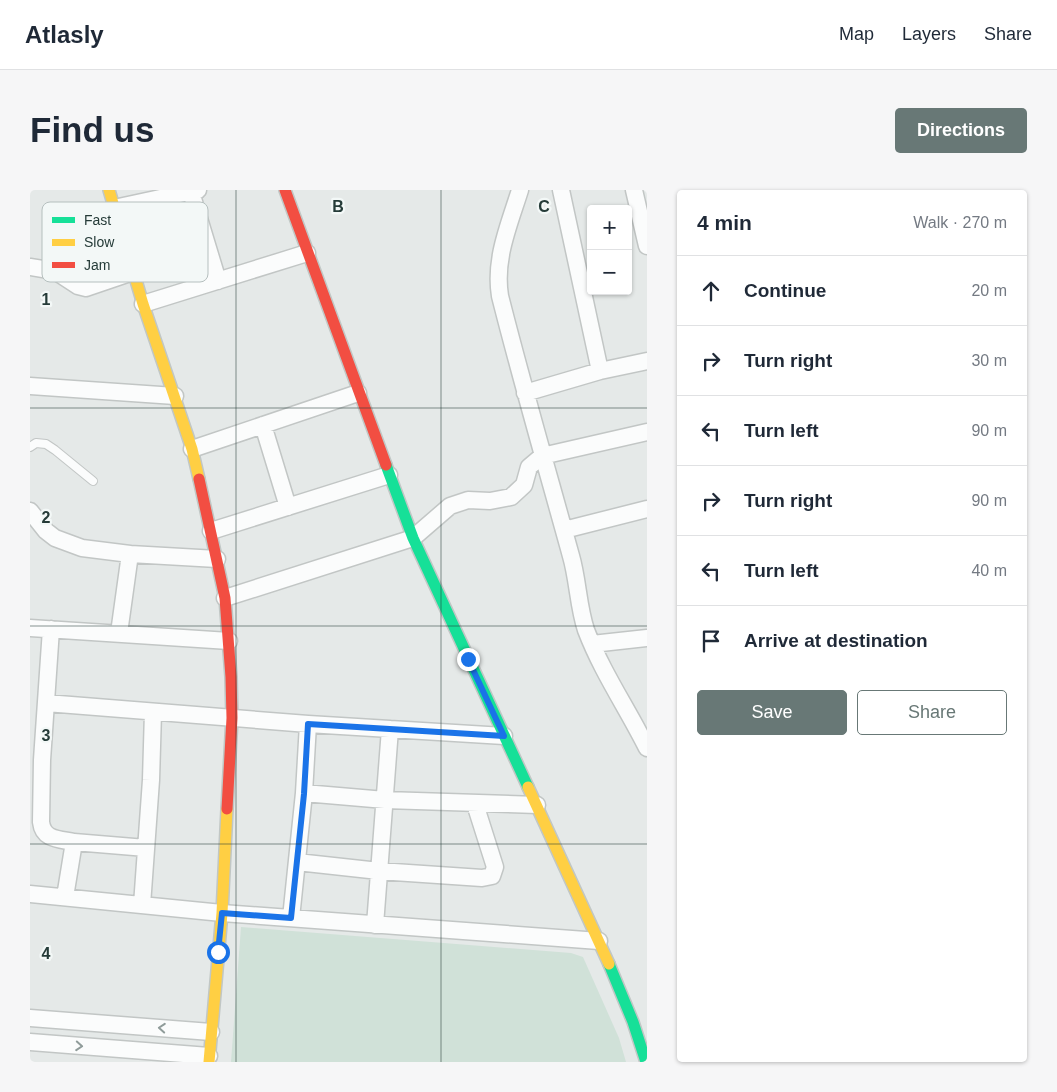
<!DOCTYPE html>
<html lang="en">
<head>
<meta charset="utf-8">
<style>
	:root { --surface:#fff; --page:#f6f6f7; --text:#1f2937; --muted:#747a83; --line:#e0e1e3; --accent:#687876 }
	body { margin:0; font-family:Arial,sans-serif; background:var(--page); color:var(--text) }
	.controls { position:absolute; right:15px; top:15px; display:grid; overflow:hidden; border-radius:5px; box-shadow:0 1px 4px #0004 }
	.controls button { width:45px; height:45px; display:grid; place-items:center; padding:0; border:0; border-bottom:1px solid var(--line); background:var(--surface); color:var(--text); font:25px sans-serif }
	.stop { position:absolute; width:15px; height:15px; margin:-11px; border:4px solid #1a73e8; border-radius:50%; background:#fff }
	.stop.end { background:#1a73e8; border-color:#fff; box-shadow:0 1px 5px #0008 }
	.list { margin:0; padding:0; list-style:none }
	h2 { display:flex; justify-content:space-between; align-items:center; height:65px; margin:0; padding:0 20px; font-size:21px }
	h2 small { font-size:16px; font-weight:400; color:var(--muted) }
	.list li { display:grid; grid-template-columns:32px 1fr auto; gap:15px; align-items:center; box-sizing:border-box; height:70px; padding:0 20px; border-top:1px solid var(--line) }
	.list b { display:block; font-size:19px; white-space:nowrap }
	.list em { font-size:16px; font-style:normal; color:var(--muted) }
	.actions { display:flex; gap:10px; padding:15px 20px }
	.actions a { flex:1; padding:11px 0; border:1px solid var(--accent); border-radius:5px; text-align:center; font-size:18px; color:var(--accent) }
	.actions .main { background:var(--accent); color:#fff }
	.icon { flex:none; width:28px; height:28px; fill:none; stroke:currentColor; stroke-width:2; stroke-linecap:round; stroke-linejoin:round }
	.map { position:relative; flex:none; width:617px; height:872px; overflow:hidden; border-radius:5px }
	header { display:flex; align-items:center; gap:30px; box-sizing:border-box; height:70px; padding:0 25px; background:var(--surface); border-bottom:1px solid var(--line) }
	header strong { font-size:24px }
	nav { display:flex; gap:28px; margin-inline-start:auto; font-size:18px }
	.intro { display:flex; align-items:center; justify-content:space-between; box-sizing:border-box; height:120px; padding:0 30px }
	h1 { margin:0; font-size:35px }
	.button { padding:12px 22px; border-radius:5px; background:var(--accent); color:#fff; font-size:18px; font-weight:700 }
	main { display:flex; gap:30px; padding:0 30px }
	aside { flex:1; background:var(--surface); border-radius:5px; box-shadow:0 1px 4px #0004 }
	.map>svg:first-child { display:block }
	.green { fill:#d0e1d8 }
	.lines { fill:none; stroke-linecap:round; stroke-linejoin:round }
	.lane-casing { stroke:#c2c6c5; stroke-width:10 }
	.street-casing { stroke:#c2c6c5; stroke-width:19 }
	.fast-casing { stroke:#c1c7c5; stroke-width:14 }
	.slow-casing { stroke:#c1c7c5; stroke-width:14 }
	.jam-casing { stroke:#c1c7c5; stroke-width:14 }
	.lane { stroke:#fbfcfc; stroke-width:8 }
	.street { stroke:#fbfcfc; stroke-width:16 }
	.fast { stroke:#16e098; stroke-width:11 }
	.slow { stroke:#ffcf43; stroke-width:11 }
	.jam { stroke:#f24e42; stroke-width:11 }
	.oneway { stroke:#909c9a }
	.route { stroke:#1a73e8; stroke-width:6 }
	.grid { fill:none; stroke:#253b38; stroke-width:1; stroke-opacity:0.55 }
	.key { fill:#f3f8f7; stroke:#b5bfbe; stroke-width:1 }
	.key-label { font-size:14px; fill:#253b38 }
	.grid-label { font-size:16px; text-anchor:middle; font-weight:bold; fill:#253b38; stroke:#f3f8f7; stroke-width:4.5; stroke-linejoin:round; paint-order:stroke }
</style>
</head>
<body>
<header>
<strong>Atlasly</strong>
<nav><a>Map</a><a>Layers</a><a>Share</a></nav>
</header>
<div class="intro"><h1>Find us</h1><a class="button">Directions</a></div>
<main>
<div class="map">
<svg width="617" height="872" viewBox="0 0 617 872">
	<rect width="100%" height="100%" fill="#e5e9e8"/>
	<path class="green" d="M211 737 541 763 553 767 589 848 596 872H201Z"/>
	<g class="lines">
		<defs>
			<path id="lane" d="M0 257 6 253 16 254 25 260 63 291"/>
			<path id="street" d="M490 0C479 35 464 69 470 106 492 193 517 279 541 366 548 390 548 416 556 440 572 482 597 518 617 558
				M531 0 570 181
				M604 0 617 56
				M161 2 188 91
				M84 18 168 0
				M0 77 25 81 48 96 56 98 103 82
				M113 114 277 63
				M0 196 145 206
				M495 203 570 181 617 171
				M233 235 258 317
				M162 259 328 203
				M0 321 16 341 25 348 52 358 100 364 187 369
				M534 340 617 319
				M181 341 359 285
				M195 408 383 348 420 316 438 310 460 311 481 307 494 295 499 277 512 266 617 242
				M0 438 199 451
				M21 439 12 570 11 632C13 650 29 649 44 652L35 707
				M89 443 100 364
				M562 454 617 448
				M16 513 278 534 474 546
				M274 603 355 610 507 615
				M44 652 116 658
				M267 672 349 681 452 688 462 686 465 677 445 614
				M0 704 192 723 569 751
				M112 715 121 590 123 522
				M261 728 274 603 278 534
				M345 735 360 539
				M0 828 181 842
				M0 852 179 866"/>
			<path id="fast" d="M356 275 383 348 498 597
				M579 774 603 832 616 872"/>
			<path id="slow" d="M79 0 113 114 162 259 169 289
				M498 597 579 774
				M179 872 192 723 197 619"/>
			<path id="jam" d="M255 0 356 275
				M169 289 195 408 201 487 202 528 197 619"/>
		</defs>
		<use href="#lane" class="lane-casing"/>
		<use href="#street" class="street-casing"/>
		<use href="#fast" class="fast-casing"/>
		<use href="#slow" class="slow-casing"/>
		<use href="#jam" class="jam-casing"/>
		<use href="#lane" class="lane"/>
		<use href="#street" class="street"/>
		<use href="#fast" class="fast"/>
		<use href="#slow" class="slow"/>
		<use href="#jam" class="jam"/>
	</g>
	<defs><path id="oneway-chevron" d="M-2-3.5L2.5 0L-2 3.5" fill="none" stroke-width="1.6" stroke-linecap="round" stroke-linejoin="round" transform="scale(1.25)"/></defs>
	<g class="oneway">
		<use href="#oneway-chevron" transform="translate(132 838) rotate(-176)"/>
		<use href="#oneway-chevron" transform="translate(49 856) rotate(4)"/>
	</g>
	<g class="lines">
		<path class="route" d="M188 762 192 723 261 728 274 604 278 534 474 546 438 469"/>
	</g>
	<path class="grid" d="M206 0V872M411 0V872M0 218H617M0 436H617M0 654H617"/>
	<rect x="12" y="12" width="166" height="80" rx="8" class="key"/>
	<rect x="22" y="27" width="23" height="6" fill="#16e098"/>
	<rect x="22" y="49" width="23" height="7" fill="#ffcf43"/>
	<rect x="22" y="72" width="23" height="6" fill="#f24e42"/>
	<g class="key-label">
		<text x="54" y="35">Fast</text>
		<text x="54" y="57">Slow</text>
		<text x="54" y="80">Jam</text>
	</g>
	<g class="grid-label">
		<text x="308" y="22">B</text>
		<text x="514" y="22">C</text>
		<text x="16" y="115">1</text>
		<text x="16" y="333">2</text>
		<text x="16" y="551">3</text>
		<text x="16" y="769">4</text>
	</g>
</svg>
<div class="controls">
<button>+</button>
<button>−</button>
</div>
<div class="stop" style="left:188px;top:762px"></div>
<div class="stop end" style="left:438px;top:469px"></div>
</div>
<aside>
<h2>4 min<small>Walk · 270 m</small></h2>
<ul class="list">
<li><svg class="icon" aria-label="ahead" viewBox="0 0 24 24"><path d="M12 20V5M6 11l6-6 6 6"/></svg><div><b>Continue</b></div><em>20 m</em></li>
<li><svg class="icon" aria-label="right" viewBox="0 0 24 24"><path d="M7 20v-9h11M14 6l5 5-5 5"/></svg><div><b>Turn right</b></div><em>30 m</em></li>
<li><svg class="icon" aria-label="left" viewBox="0 0 24 24"><path d="M17 20v-9H6M10 6l-5 5 5 5"/></svg><div><b>Turn left</b></div><em>90 m</em></li>
<li><svg class="icon" aria-label="right" viewBox="0 0 24 24"><path d="M7 20v-9h11M14 6l5 5-5 5"/></svg><div><b>Turn right</b></div><em>90 m</em></li>
<li><svg class="icon" aria-label="left" viewBox="0 0 24 24"><path d="M17 20v-9H6M10 6l-5 5 5 5"/></svg><div><b>Turn left</b></div><em>40 m</em></li>
<li><svg class="icon" aria-label="arrive" viewBox="0 0 24 24"><path d="M6 21V4h12l-3 4 3 4H6"/></svg><div><b>Arrive at destination</b></div></li>
</ul>
<div class="actions"><a class="main">Save</a><a>Share</a></div>
</aside>
</main>
</body>
</html>
